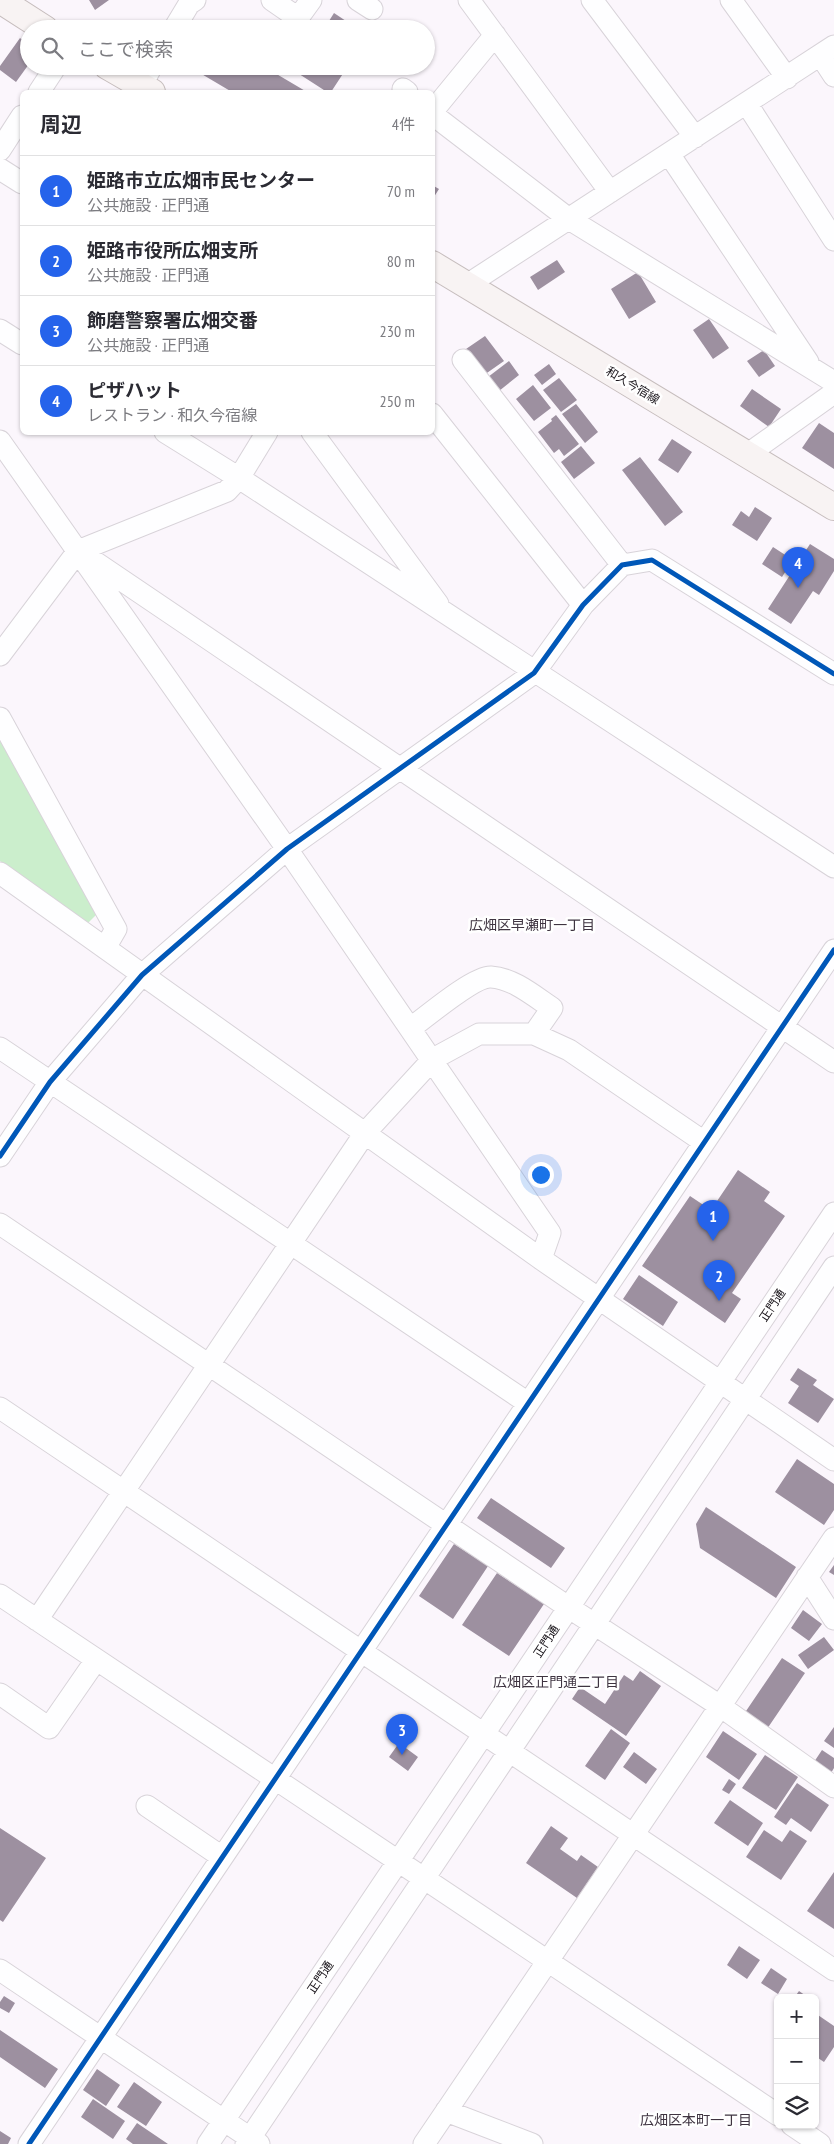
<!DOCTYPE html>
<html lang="ja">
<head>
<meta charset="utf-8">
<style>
	:root { --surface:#fff; --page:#f7f7f7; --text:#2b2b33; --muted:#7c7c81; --line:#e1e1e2; --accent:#2563eb }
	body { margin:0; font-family:"PT Sans Narrow","Noto Sans JP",sans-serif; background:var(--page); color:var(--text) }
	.controls { position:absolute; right:15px; bottom:15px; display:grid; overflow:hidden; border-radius:8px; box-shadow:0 1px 4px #0004 }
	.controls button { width:45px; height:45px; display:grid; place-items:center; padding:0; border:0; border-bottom:1px solid var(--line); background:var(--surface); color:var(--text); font:25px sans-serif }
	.you { position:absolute; left:540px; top:1174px; width:18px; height:18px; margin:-12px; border:4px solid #fff; border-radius:50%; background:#1a73e8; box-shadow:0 0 0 8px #1a73e833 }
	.badge { display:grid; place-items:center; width:32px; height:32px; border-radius:50%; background:var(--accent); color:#fff; font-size:16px; font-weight:700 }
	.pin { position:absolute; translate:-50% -41px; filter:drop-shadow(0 1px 2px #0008) }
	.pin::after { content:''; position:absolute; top:26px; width:18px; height:15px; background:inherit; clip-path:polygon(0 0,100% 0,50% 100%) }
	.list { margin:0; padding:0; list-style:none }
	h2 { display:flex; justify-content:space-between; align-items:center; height:65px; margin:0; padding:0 20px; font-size:21px }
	h2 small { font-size:16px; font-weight:400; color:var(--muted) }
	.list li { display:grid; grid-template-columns:32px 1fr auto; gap:15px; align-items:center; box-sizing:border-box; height:70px; padding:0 20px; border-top:1px solid var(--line) }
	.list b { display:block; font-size:19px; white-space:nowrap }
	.list p { margin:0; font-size:16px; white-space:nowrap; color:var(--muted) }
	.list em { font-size:16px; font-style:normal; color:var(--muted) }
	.icon { flex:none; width:28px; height:28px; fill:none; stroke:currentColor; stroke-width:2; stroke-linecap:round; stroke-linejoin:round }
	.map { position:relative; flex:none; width:834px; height:2144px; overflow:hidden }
	.search { position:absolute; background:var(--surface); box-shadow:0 1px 4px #0004; left:20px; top:20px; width:415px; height:55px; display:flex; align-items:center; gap:12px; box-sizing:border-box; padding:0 18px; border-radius:28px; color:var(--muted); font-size:19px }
	.panel { position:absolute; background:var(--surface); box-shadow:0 1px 4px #0004; left:20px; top:90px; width:415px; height:345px; border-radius:8px }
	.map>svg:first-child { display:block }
	.green { fill:#cbeecc }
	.building { fill:#9d90a0 }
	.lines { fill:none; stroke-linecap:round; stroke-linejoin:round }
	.minor-casing { stroke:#d8d3d9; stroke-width:23 }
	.major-casing { stroke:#c6bdbd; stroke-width:28 }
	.minor { stroke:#fefeff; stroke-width:21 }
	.major { stroke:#f8f3f3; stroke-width:26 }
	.cycleway-casing { stroke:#fff; stroke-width:8 }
	.cycleway { stroke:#0057b8; stroke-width:5 }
	.labels { text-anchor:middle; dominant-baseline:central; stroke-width:5; stroke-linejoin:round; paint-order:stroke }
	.street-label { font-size:12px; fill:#1a151b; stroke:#fff }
	.neighbourhood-label { font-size:14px; fill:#3f3441; stroke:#fff }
</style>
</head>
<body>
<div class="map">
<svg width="834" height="2144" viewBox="0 0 834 2144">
	<rect width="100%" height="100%" fill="#fbf6fc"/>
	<path class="green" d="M0 734 99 912 88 923 0 861Z"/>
	<path class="building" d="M89 0H109L95 10Z
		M334 13 358 29H324Z
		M192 23 201 29H189Z
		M20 38 29 45V64L16 82 0 70V66Z
		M188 66H263L307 92H232Z
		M300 66H348L331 92H327L296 72Z
		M432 185 439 189 432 200Z
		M557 260 565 272 538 290 530 277Z
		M638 272 656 302 629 319 611 289Z
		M709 319 729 348 713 359 693 330Z
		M485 336 504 361 484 375 466 349Z
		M764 350 775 366 759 377 747 361Z
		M509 361 519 375 499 391 488 377Z
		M549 364 556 374 542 385 534 375Z
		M559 378 577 400 561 412 543 390Z
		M533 385 551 408 534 421 516 399Z
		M752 389 781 409 769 427 740 406Z
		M576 404 598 432 585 443 562 414Z
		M556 415 579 444 564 456 559 449 554 453 538 432 552 421 551 419Z
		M819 423 834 433V469L802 448Z
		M672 439 692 452 678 473 658 460Z
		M581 446 595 463 574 479 561 462Z
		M640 457 683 512 665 526 622 470Z
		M755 507 772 518 757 541 732 525 741 511 749 517Z
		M810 544 834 559V571L819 595 813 591 791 624 768 609Z
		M773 547 793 560 782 577 762 564Z
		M738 1170 770 1192 764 1201 785 1216 732 1293 741 1299 725 1323 642 1266 690 1196 711 1210Z
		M639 1275 678 1302 663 1326 623 1299Z
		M798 1368 817 1380 813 1385 834 1399 818 1423 788 1403 799 1386 790 1380Z
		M797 1459 834 1484V1510L824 1525 775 1492Z
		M491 1498 565 1548 551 1568 477 1518Z
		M706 1507 796 1567 776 1598 700 1548 696 1524Z
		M454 1544 488 1566 453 1619 419 1596Z
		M834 1565V1575L829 1572Z
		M497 1573 544 1604 509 1656 462 1625Z
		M803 1610 822 1624 809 1641 791 1628Z
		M824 1637 834 1650 808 1669 798 1655Z
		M782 1658 805 1673 767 1729 744 1714Z
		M640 1671 661 1686 626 1736 572 1699 580 1687 605 1704 624 1675 633 1681Z
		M834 1727V1748L824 1741Z
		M611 1729 630 1743 605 1780 585 1766Z
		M723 1731 757 1754 739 1780 706 1757Z
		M399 1743 418 1757 408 1771 389 1757Z
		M822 1750 834 1758V1768L831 1773 814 1762Z
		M634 1752 657 1769 646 1784 623 1767Z
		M765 1755 798 1777 776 1810 742 1788Z
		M729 1779 736 1784 729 1794 722 1790Z
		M797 1783 829 1805 811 1832 791 1818 786 1825 774 1817Z
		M730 1800 763 1823 748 1846 714 1823Z
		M551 1826 568 1838 560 1849 577 1861 581 1855 598 1867 577 1898 526 1863Z
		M0 1828 46 1858 3 1922 0 1920Z
		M764 1830 782 1842 790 1830 807 1841 781 1880 746 1857Z
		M834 1872V1929L807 1911Z
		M739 1946 760 1960 747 1979 727 1965Z
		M771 1968 787 1979 778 1994 761 1983Z
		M799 1991 809 1998H794Z
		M4 1996 15 2003 9 2013 0 2008V2002Z
		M815 2013 834 2026V2047L824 2062 815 2056Z
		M0 2030 58 2069 45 2088 0 2057Z
		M97 2069 120 2085 106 2106 83 2090Z
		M134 2082 162 2102 146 2126 117 2107Z
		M93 2099 125 2121 113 2139 81 2117Z
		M137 2123 168 2144H133L126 2139Z
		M0 2131 11 2138 8 2144H0Z"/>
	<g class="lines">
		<defs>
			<path id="minor" d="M272 0 298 18 311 0
				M358 0 372 9
				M469 0 610 192
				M592 0 695 137
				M731 0 787 78
				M174 29 189 4 195 0
				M821 56 834 76
				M141 86 152 66
				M403 89 407 92
				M39 92 56 66
				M747 104 834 240
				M432 112 495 35
				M432 114 569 219 834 382
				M0 150 22 116
				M669 154 808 362
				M0 169 22 183
				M467 285 834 46
				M0 330 22 344
				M463 360 622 565
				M432 414 583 605
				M165 432 239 478 834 867
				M312 432 438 604
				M0 441 287 849 550 1233 541 1259
				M748 454 834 393
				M89 558 834 1062
				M0 655 78 551 227 491 239 478 267 432
				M0 718 116 929 105 948
				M0 873 541 1259 834 1460
				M411 1028C426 1017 474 976 491 977 513 978 534 996 552 1008L534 1034
				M0 1048 528 1403
				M0 1156 50 1082 142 975 287 849 534 673 583 605 622 565 652 560 834 674
				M0 1224 568 1607 720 1706 834 1787
				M0 1408 834 1970
				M807 1577 834 1619
				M0 1595 778 2115
				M37 1620 365 1133 433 1059 479 1034H534L569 1050 704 1142
				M0 1694 49 1728 96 1660
				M147 1806 222 1857
				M0 1970 259 2144
				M446 2111 532 2144
				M792 2125 820 2144
				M29 2144 834 950
				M208 2144 834 1213
				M246 2144 834 1267
				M424 2144 834 1538"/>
			<path id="major" d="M0 0 45 29
				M107 66 152 92
				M432 264 834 507"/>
		</defs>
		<use href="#minor" class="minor-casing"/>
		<use href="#major" class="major-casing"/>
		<use href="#minor" class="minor"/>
		<use href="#major" class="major"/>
		<defs>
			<path id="cycleway" d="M0 1156 50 1082 142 975 287 849 534 673 583 605 622 565 652 560 834 674
				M29 2144 834 950"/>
		</defs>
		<use href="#cycleway" class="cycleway-casing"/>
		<use href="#cycleway" class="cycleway"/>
	</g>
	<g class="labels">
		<g class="street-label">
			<text transform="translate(633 385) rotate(31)">和久今宿線</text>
			<text transform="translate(772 1305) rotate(-56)">正門通</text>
			<text transform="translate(546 1641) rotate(-57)">正門通</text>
			<text transform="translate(320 1977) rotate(-56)">正門通</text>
		</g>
		<g class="neighbourhood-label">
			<text x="532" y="925">広畑区早瀬町一丁目</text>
			<text x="556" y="1682">広畑区正門通二丁目</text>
			<text x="696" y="2120">広畑区本町一丁目</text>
		</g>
	</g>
</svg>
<div class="controls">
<button>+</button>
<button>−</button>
<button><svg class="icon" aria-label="layers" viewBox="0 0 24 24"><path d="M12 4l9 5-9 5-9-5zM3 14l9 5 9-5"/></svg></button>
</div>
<div class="you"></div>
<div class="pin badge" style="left:713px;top:1241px">1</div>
<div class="pin badge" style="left:719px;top:1301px">2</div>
<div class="pin badge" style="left:402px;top:1755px">3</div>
<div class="pin badge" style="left:798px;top:588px">4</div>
<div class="search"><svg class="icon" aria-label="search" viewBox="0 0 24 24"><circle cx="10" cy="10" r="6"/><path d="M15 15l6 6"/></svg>ここで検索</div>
<section class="panel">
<h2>周辺<small>4件</small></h2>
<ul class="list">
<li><span class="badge">1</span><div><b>姫路市立広畑市民センター</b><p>公共施設 · 正門通</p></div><em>70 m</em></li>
<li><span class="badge">2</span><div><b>姫路市役所広畑支所</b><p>公共施設 · 正門通</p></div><em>80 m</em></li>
<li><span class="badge">3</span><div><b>飾磨警察署広畑交番</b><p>公共施設 · 正門通</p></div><em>230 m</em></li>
<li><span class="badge">4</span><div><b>ピザハット</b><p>レストラン · 和久今宿線</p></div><em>250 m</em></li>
</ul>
</section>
</div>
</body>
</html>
